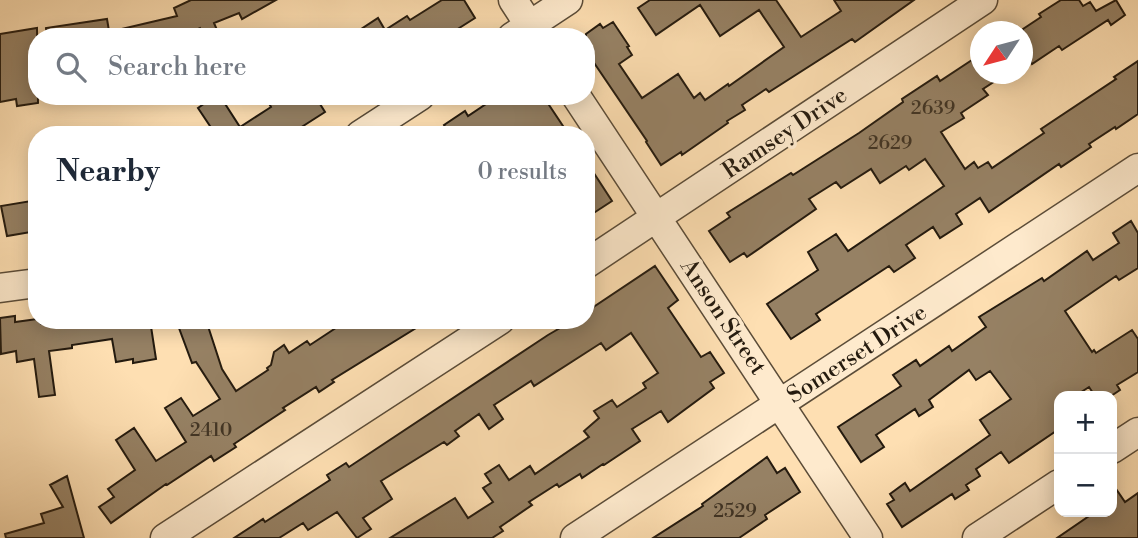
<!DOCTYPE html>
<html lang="en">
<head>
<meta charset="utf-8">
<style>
	:root { --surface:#fff; --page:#f2f2f3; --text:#1f2937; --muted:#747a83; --line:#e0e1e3 }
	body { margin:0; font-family:"Libre Bodoni",serif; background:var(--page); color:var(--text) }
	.controls { position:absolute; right:21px; bottom:21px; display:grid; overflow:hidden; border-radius:14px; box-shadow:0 4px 18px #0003 }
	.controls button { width:63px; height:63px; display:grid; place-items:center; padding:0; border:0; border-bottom:2px solid var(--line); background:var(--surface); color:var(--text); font:35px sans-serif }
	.compass { position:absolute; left:970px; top:21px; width:63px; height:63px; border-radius:50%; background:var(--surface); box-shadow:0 4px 18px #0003; rotate:234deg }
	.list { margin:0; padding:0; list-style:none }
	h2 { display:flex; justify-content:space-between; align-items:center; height:91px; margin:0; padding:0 28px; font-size:30px }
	h2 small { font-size:23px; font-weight:400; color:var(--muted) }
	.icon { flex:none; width:38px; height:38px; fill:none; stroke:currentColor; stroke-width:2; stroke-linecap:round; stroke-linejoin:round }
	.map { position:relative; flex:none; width:1138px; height:538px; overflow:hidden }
	.search { position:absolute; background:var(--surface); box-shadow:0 4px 18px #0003; left:28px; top:28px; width:567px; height:77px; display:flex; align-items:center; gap:18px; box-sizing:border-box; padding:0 24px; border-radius:28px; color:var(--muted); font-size:26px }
	.panel { position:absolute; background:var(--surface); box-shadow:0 4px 18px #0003; left:28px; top:126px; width:567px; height:203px; border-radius:28px }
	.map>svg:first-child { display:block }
	.building { fill:#968164; stroke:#251b0f; stroke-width:2 }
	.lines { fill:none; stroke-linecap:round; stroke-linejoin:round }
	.minor-casing { stroke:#5b4c38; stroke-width:31 }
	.minor { stroke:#feeacd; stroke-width:28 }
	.labels { text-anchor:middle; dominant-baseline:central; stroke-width:7; stroke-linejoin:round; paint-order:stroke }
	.number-label { font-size:19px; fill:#413424 }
	.street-label { font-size:23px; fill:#251b0f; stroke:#feeacd }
</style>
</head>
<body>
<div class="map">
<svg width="1138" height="538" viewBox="0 0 1138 538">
	<rect width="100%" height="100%" fill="#fedfb2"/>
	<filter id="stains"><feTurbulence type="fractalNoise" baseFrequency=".00286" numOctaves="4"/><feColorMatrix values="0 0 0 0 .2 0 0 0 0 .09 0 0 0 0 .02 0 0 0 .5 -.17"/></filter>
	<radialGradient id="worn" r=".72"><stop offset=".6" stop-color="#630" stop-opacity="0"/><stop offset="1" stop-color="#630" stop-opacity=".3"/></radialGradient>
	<path class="building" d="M191 0H276L242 19 239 13 214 23 217 30 203 36 200 28 180 37H114L113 31 177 16 174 8Z
		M442 0H464L475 18 445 37H349L378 18 385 30 407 16 410 20Z
		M650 0H776L801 37 841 11 834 0H914L855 42 852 39 769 92 766 89 742 105 745 110 727 121 728 123 682 155 681 152 661 165 646 142 647 141 586 51V34L600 24 603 28 613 22 629 46 627 47 632 55 619 64 642 98 678 74 694 98 700 93 705 100 728 84 729 86 784 47 759 10 720 36 700 5 656 35 638 8Z
		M1061 0H1079L1083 6 1090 2 1096 11 1116 0 1125 15 1111 25 1108 20 1062 50 1059 46 1032 64 1023 49V29L1041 17 1039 14Z
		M107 19 110 37H47L46 28Z
		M37 28 38 103 17 106 16 99 0 102V34Z
		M981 54V74H1006L983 89 988 95 961 113 964 118 941 132 965 169 974 162 978 168 988 162 992 168 1044 133 1041 129 1116 79 1114 77 1138 61V114L1116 129 1115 127 1089 144 1091 147 1061 167 1059 164 989 212 980 198 956 214 962 224 940 238 933 227 906 245 915 258 894 272 889 266 816 314 820 320 791 339 767 304 818 270 808 252 836 234 848 251 944 186 925 159 909 170 906 166 880 183 871 169 841 188 836 182 809 199 816 209 747 257 744 253 730 262 709 231 730 217 727 213 791 173 793 175 859 133 903 102 902 99 937 76 940 81Z
		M215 96H220L240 127 271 107 265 96H315L325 112 289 135H216L198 108Z
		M498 96H543L569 135H450L444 125 465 111 468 116Z
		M586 161 612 201 586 218Z
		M31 201 32 203H37V231L7 236 1 206Z
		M1131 221 1138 233V268L1119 280 1116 276 1065 311 1092 352 1094 350 1096 353 1132 330 1138 339V372L1117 385 1120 390 1111 396H1095L1089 387 1075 396H1059V429L1009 463 1001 452 976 469 980 476 966 485 969 490 955 499 952 494 902 527 887 504 894 500 890 494 905 483 910 491 990 435 980 420 1011 399 990 371 976 380 969 370 929 400 933 407 919 416 915 409 876 435 884 447 861 462 838 427 901 386 893 375 916 360 920 366 949 346 952 351 986 327 979 317 1042 278 1044 281 1087 251 1093 260 1119 243 1113 233Z
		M655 266 678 300 668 308 701 357 710 352 724 373 710 382 714 388 668 422 661 411 632 429 640 441 604 465 603 464 582 478 580 474 559 487 557 484 529 502 532 505 500 527 503 531 492 538H390L455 498 468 518 493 502 483 488 491 483 485 474 499 465 509 480 530 466 535 474 589 437 584 431 599 418 594 411 612 400 617 407 646 388 643 383 658 373 631 333 606 350 601 343 534 386 531 381 494 405 503 419 489 429 479 414 455 431 459 436 447 445 444 442 381 481 392 499 363 518 371 529 357 538 337 512 308 530 303 523 279 538H234L263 519 265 522 330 480 327 475 346 463 349 467 548 335 574 320H586V312Z
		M15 316V322L37 319 41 324 64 320H99L100 325 130 320H150L156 359 133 363V359L116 362 112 339 72 345V348L49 351 55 395 39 397 34 359 17 362 16 351 1 354 0 318Z
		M176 320H206L222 369 236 391 268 370 267 368 271 365 274 352 284 345 289 353 307 341 310 345 348 320H429L332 380 334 382 319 392 316 387 283 408 285 410 234 444 236 447 214 461 211 456 167 485 166 484 111 523 99 507 114 497 108 489 135 470 116 440 134 428 156 461 186 442 165 408 181 398 193 416 220 399 196 362 192 363Z
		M767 457 777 473 785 468 800 492 765 515 767 519 739 538H653L703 506 702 504Z
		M67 476 84 538H6L5 534 44 523 41 514 63 507 50 485Z
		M1112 483 1125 502 1138 493V538H1057L1095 512H1112Z"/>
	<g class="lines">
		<defs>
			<path id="minor" d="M513 0 537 37
				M512 37 568 0
				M576 96 868 538
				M360 135 420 96
				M586 264 983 0
				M0 288 37 283
				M1112 449 1138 432
				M165 538 500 320
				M575 538 1138 168
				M977 538 1059 484"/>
		</defs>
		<use href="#minor" class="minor-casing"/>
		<use href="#minor" class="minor"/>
	</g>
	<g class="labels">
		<g class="number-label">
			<text x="933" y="108">2639</text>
			<text x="890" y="143">2629</text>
			<text x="211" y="430">2410</text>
			<text x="735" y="511">2529</text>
		</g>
		<g class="street-label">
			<text transform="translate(785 133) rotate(-34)">Ramsey Drive</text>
			<text transform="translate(723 317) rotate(56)">Anson Street</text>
			<text transform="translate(857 354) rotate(-33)">Somerset Drive</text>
		</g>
	</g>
	<rect width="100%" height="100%" filter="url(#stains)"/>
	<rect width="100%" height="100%" fill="url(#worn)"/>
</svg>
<div class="controls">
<button>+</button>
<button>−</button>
</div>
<svg class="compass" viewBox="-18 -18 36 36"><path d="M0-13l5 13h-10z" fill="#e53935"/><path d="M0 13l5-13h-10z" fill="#747a83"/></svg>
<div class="search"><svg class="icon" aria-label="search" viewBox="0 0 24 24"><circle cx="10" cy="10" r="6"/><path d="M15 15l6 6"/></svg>Search here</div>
<section class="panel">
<h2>Nearby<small>0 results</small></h2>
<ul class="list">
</ul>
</section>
</div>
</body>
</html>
